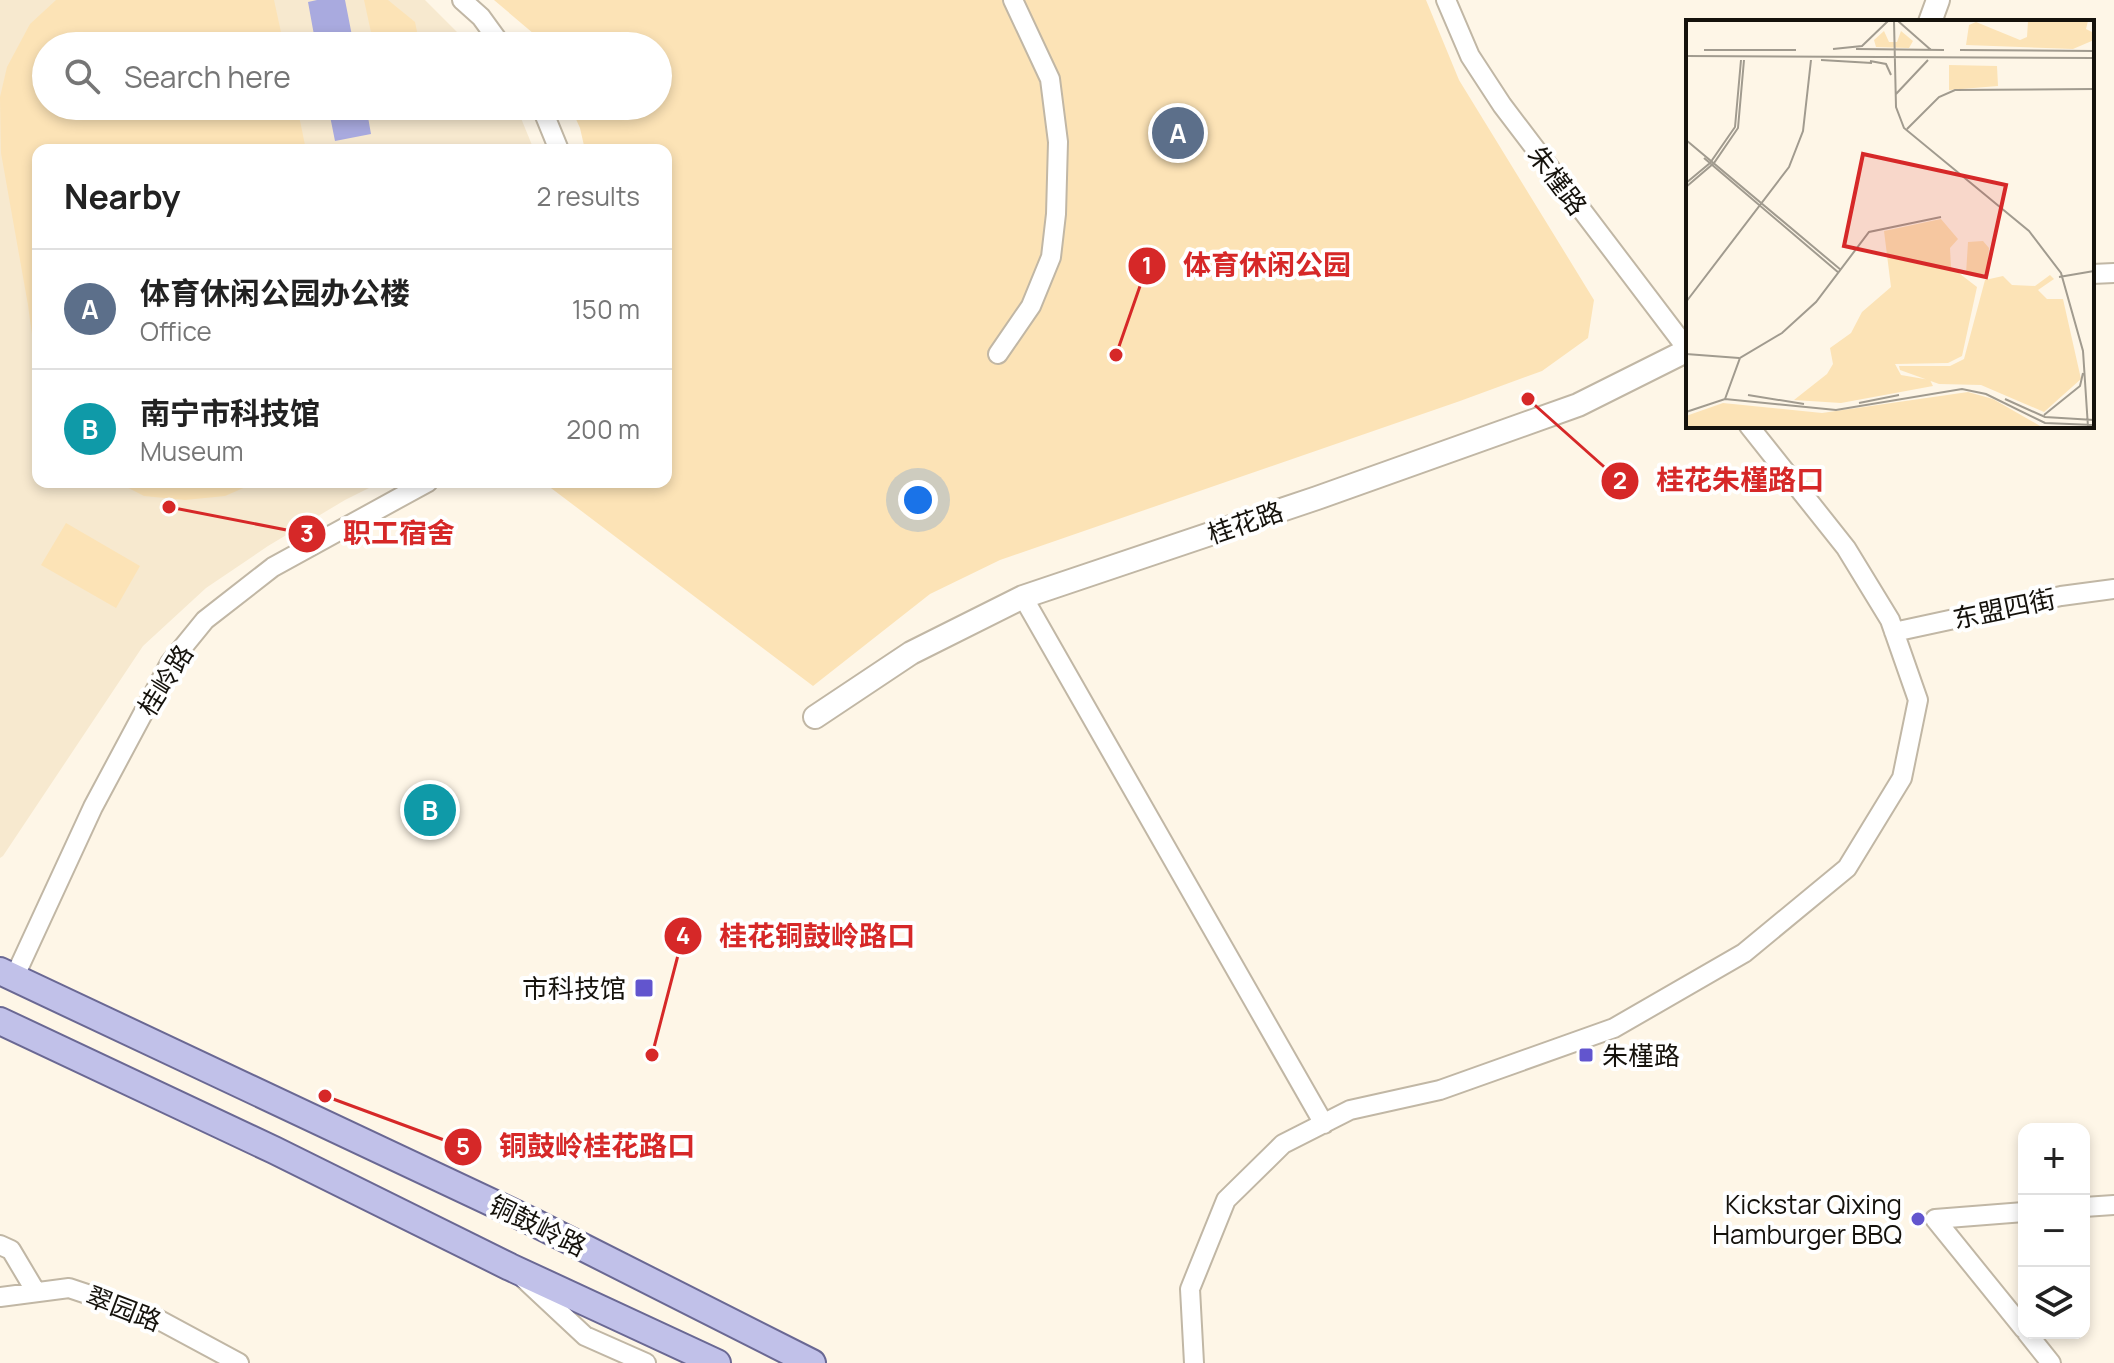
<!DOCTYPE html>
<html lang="en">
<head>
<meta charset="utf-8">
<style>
	:root { --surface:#fff; --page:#f6f6f6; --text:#222; --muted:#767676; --line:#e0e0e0; --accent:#ea580c }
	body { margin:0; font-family:Manrope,"Noto Sans SC",sans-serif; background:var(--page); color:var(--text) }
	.controls { position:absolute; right:24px; bottom:24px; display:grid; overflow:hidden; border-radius:16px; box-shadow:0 4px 12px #0003 }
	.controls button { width:72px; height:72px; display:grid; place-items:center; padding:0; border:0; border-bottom:2px solid var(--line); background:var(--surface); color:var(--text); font:40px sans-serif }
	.you { position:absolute; left:918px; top:500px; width:28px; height:28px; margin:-20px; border:6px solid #fff; border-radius:50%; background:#1a73e8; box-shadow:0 0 0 12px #1a73e833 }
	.badge { display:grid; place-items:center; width:52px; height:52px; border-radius:50%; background:var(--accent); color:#fff; font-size:26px; font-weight:700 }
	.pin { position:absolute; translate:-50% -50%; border:4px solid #fff; box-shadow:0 2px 8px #0006 }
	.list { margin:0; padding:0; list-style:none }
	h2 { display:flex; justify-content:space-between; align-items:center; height:104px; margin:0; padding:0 32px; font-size:34px }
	h2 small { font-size:26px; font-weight:400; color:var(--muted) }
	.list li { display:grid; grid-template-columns:52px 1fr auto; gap:24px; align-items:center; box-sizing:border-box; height:120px; padding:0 32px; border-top:2px solid var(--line) }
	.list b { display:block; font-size:30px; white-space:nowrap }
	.list p { margin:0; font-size:26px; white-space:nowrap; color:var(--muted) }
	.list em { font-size:26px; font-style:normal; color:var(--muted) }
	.icon { flex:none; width:44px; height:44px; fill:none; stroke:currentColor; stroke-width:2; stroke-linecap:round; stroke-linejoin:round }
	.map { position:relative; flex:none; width:2114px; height:1363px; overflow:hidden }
	.search { position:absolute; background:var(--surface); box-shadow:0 4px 12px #0003; left:32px; top:32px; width:640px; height:88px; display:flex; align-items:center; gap:20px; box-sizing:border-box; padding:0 28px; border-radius:44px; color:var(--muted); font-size:30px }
	.panel { position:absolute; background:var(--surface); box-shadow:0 4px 12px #0003; left:32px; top:144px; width:640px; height:344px; border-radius:16px }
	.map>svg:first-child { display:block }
	.built { fill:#f7e9cf }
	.green { fill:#fce3b6 }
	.water { fill:#a9aadf }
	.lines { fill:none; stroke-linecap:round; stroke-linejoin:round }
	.minor-casing { stroke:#c1b7a5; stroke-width:22 }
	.tertiary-casing { stroke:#c1b7a5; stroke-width:26 }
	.primary-casing { stroke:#6a6893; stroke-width:30 }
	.minor { stroke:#fff; stroke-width:18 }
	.tertiary { stroke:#fff; stroke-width:22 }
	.primary { stroke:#c1c1e9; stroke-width:26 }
	.poi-dot { fill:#6255ce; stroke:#fff; stroke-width:3 }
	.labels { text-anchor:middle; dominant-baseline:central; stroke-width:8; stroke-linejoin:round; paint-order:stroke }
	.street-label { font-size:26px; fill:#15120c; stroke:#fff }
	.poi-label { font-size:26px; fill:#15120c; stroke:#fff; text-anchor:end }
	.inset-road { fill:none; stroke:#a19b8f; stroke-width:2 }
	.view { fill:#d62828; fill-opacity:0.15; stroke:#d62828; stroke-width:4 }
	.inset-edge { fill:none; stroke:#15120c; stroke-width:4 }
	.leader { fill:none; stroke:#d62828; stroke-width:3 }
	.callout-dot { fill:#d62828; stroke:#fff; stroke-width:3 }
	.mark-label { font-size:24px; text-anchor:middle; font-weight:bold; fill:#fff }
	.callout-label { font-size:28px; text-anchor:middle; font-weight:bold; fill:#d62828; stroke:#fff; stroke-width:8; stroke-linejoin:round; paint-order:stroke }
</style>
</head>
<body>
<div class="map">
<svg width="2114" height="1363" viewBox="0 0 2114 1363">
	<rect width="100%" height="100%" fill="#fef6e7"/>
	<path class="built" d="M0 0H425L471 46H46V106H516L534 150H38V482H381L345 500 268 546 206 588 143 646 3 856 0 858Z"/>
	<path class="green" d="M56 0H274L284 46H46V106H297L306 150H38V379L28 305 1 153 0 97 7 67 30 24Z
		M364 0H388L415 22 420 46H374Z
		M494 0H1426L1459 80 1594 300 1588 338 1542 371 1460 401 1000 560 930 594 813 686 543 482H666V150H585L580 128 570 106H658V46H540L534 34Z
		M117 482H257L225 496 185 500 144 496Z
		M66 523 140 566 116 608 41 565Z"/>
	<path class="water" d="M317 0H345L354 46H316L308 2Z
		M328 106H366L371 134 335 141Z"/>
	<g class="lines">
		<defs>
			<path id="minor" d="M462 0 481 17 502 46
				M1446 0 1470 56 1502 105 1688 350
				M541 106 559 150
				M2092 274 2114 273
				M998 354 1031 306 1051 257 1056 214 1058 142 1050 79 1013 0
				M1023 597 1324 1124
				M1894 632 2061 596 2114 589
				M14 978 93 807 170 663 205 620 273 567 428 482
				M2084 1207 2114 1205
				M2024 1212 1935 1219 2024 1329
				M0 1245 11 1250 36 1292
				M524 1279 585 1336 646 1363
				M0 1297 69 1288 150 1315 239 1363
				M2027 1333 2051 1363
				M1194 1363 1190 1289 1226 1200 1283 1144 1350 1110 1440 1090 1614 1028 1744 953 1847 868 1902 778 1918 700 1890 620 1846 548 1749 426"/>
			<path id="tertiary" d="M1930 22 1938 0
				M815 717 911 653 1023 597 1317 498 1578 405 1688 350"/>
			<path id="primary" d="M0 971 531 1221 812 1363
				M0 1021 274 1150 510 1267 717 1363"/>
		</defs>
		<use href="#minor" class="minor-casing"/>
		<use href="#tertiary" class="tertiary-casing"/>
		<use href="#primary" class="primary-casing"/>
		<use href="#minor" class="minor"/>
		<use href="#tertiary" class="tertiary"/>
		<use href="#primary" class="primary"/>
	</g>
	<g class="poi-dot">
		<rect x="634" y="978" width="20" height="20" rx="4"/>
		<rect x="1578" y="1047" width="16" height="16" rx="4"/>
		<circle cx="1918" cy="1219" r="8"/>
	</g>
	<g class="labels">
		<g class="street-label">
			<text transform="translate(1558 180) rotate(53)">朱槿路</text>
			<text transform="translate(1245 522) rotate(-19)">桂花路</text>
			<text transform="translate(2004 608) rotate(-12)">东盟四街</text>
			<text transform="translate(165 680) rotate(-58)">桂岭路</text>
			<text transform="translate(538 1225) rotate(26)">铜鼓岭路</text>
			<text transform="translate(124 1308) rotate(21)">翠园路</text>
		</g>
		<g class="poi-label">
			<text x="626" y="988">市科技馆</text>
			<text x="1602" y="1055" text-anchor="start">朱槿路</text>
			<text x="1902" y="1204">Kickstar Qixing<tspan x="1902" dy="30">Hamburger BBQ</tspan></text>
		</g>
	</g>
	<g transform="translate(1686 20)">
		<rect width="408" height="408" fill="#fef6e7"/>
		<path d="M342 1H402L400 9 408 13V20L387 29 280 25 283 5 290 2 334 20 341 17ZM198 11 203 22H211L215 11 227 21 223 28 190 27 188 20ZM263 45 311 46 312 66 263 70ZM255 199 272 219 264 228 265 247 291 267 276 336 262 343 209 344 215 355 244 360 247 366 155 383 108 380 141 354 147 344 144 328 165 313 176 292 205 267 198 211ZM297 221 303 228 301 252 292 257 280 254 282 222ZM364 255 368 259 352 270 361 279H377L395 359 358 392 295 365 253 364 214 350 213 346H264L278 339 299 260 317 256 326 265 349 266ZM282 372 307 379 356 407H0V396L37 383 136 393Z" fill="#fce3b6"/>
		<path class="inset-road" d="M208 1 210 87 218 108 343 211 375 253 397 331 402 407M212 1 245 30M147 29 176 26 202 1M170 29 258 30M18 30H110M274 30 408 31M0 36 408 38M135 40 186 43M184 41 200 44 205 55M210 74 242 40M221 109 253 77 269 70 408 69M0 120 155 250M18 138 153 253M0 163 24 143 49 107 55 40M0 167 28 143 52 108 58 40M373 257 408 251M0 282 103 147 117 111 125 40M0 334 53 338M62 375 118 384M39 379 54 338 96 313 130 282 183 212 255 197M319 379 359 397 408 400M173 383 213 375M0 392 39 379 150 390 276 369 300 374 359 403 408 405M358 395 394 366 397 353"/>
		<path class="view" d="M177 134 320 165 300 257 158 226Z"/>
		<rect width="408" height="408" class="inset-edge"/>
	</g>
	<path class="leader" d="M1116 355L1147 266M1528 399L1620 481M169 507L307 534M652 1055L683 936M325 1096L463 1147"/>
	<g class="callout-dot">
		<circle cx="1116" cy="355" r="8"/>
		<circle cx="1528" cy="399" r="8"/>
		<circle cx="169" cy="507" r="8"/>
		<circle cx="652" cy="1055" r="8"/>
		<circle cx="325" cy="1096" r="8"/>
		<circle cx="1147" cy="266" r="20"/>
		<circle cx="1620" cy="481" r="20"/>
		<circle cx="307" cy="534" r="20"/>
		<circle cx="683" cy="936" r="20"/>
		<circle cx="463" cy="1147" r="20"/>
	</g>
	<g class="mark-label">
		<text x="1147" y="274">1</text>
		<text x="1620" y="489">2</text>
		<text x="307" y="542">3</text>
		<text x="683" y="944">4</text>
		<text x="463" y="1155">5</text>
	</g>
	<g class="callout-label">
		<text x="1267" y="275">体育休闲公园</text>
		<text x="1740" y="490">桂花朱槿路口</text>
		<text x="399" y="543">职工宿舍</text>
		<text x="817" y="946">桂花铜鼓岭路口</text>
		<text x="597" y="1156">铜鼓岭桂花路口</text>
	</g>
</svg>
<div class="controls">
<button>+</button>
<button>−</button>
<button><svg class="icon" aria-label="layers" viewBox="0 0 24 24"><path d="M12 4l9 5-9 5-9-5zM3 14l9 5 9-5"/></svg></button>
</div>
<div class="you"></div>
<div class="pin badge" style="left:1178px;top:133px;background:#5c6f8a">A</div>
<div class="pin badge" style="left:430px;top:810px;background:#0f9aa8">B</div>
<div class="search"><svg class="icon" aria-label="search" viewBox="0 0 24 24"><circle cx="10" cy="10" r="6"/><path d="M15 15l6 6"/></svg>Search here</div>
<section class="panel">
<h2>Nearby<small>2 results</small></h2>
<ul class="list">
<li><span class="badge" style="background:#5c6f8a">A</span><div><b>体育休闲公园办公楼</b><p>Office</p></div><em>150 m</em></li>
<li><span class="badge" style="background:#0f9aa8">B</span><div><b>南宁市科技馆</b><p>Museum</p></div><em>200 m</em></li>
</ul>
</section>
</div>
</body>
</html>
